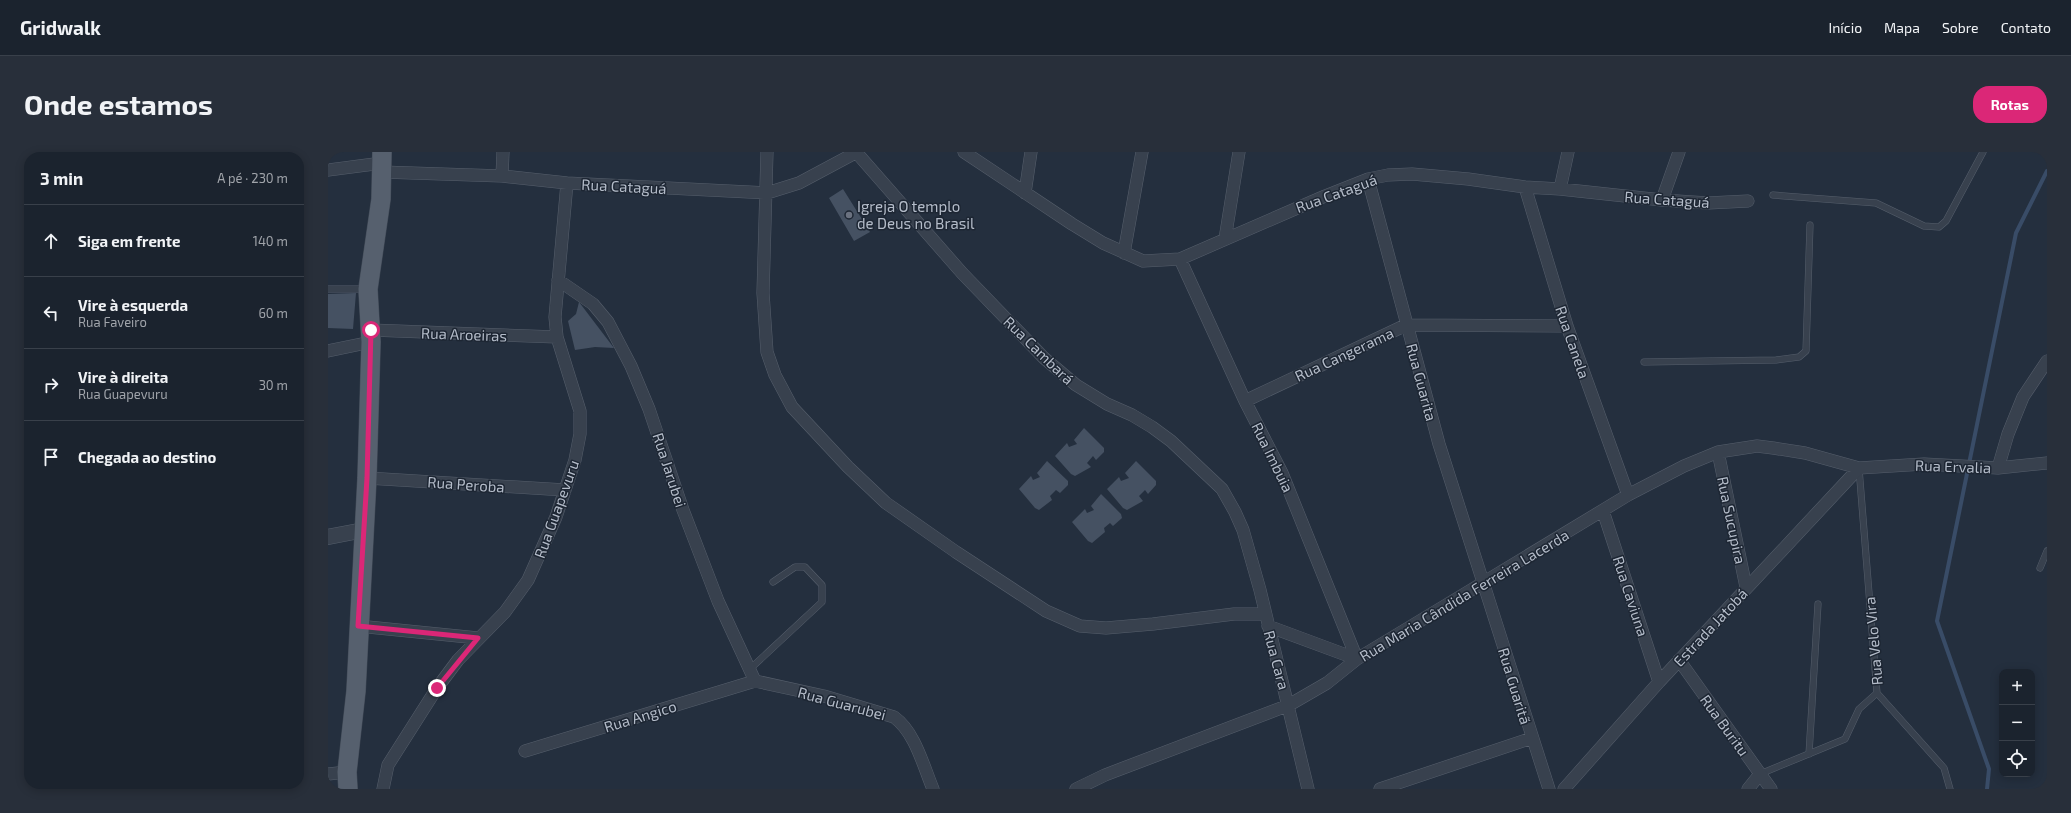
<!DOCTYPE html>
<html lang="pt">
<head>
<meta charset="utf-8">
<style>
	:root { --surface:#1b232e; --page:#282f3a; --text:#f1f3f6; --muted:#a0a4aa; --line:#39404a; --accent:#db2777 }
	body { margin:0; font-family:"Exo 2",sans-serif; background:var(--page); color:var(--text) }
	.controls { position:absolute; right:12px; bottom:12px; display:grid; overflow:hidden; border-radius:8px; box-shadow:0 2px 10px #0003 }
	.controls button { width:36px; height:36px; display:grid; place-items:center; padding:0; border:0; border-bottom:1px solid var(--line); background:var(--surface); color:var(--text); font:20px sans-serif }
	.stop { position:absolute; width:12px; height:12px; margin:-9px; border:3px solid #db2777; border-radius:50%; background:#fff }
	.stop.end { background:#db2777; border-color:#fff; box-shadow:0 1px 4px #0008 }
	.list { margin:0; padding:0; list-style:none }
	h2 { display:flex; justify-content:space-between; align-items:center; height:52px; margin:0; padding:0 16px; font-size:17px }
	h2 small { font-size:13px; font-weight:400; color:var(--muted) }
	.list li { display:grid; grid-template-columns:26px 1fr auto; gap:12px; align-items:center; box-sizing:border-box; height:72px; padding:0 16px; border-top:1px solid var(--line) }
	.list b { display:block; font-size:15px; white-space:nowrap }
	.list p { margin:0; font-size:13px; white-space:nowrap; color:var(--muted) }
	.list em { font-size:13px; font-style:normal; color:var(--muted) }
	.icon { flex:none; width:22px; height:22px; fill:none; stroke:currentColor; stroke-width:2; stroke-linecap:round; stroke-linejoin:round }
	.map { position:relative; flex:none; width:1719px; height:637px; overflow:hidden; border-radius:16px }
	header { display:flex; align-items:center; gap:24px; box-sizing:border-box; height:56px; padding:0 20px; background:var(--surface); border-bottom:1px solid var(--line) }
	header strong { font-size:19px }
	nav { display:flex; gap:22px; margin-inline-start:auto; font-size:14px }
	.intro { display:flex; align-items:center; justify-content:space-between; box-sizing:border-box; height:96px; padding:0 24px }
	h1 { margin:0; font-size:28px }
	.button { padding:10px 18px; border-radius:16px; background:var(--accent); color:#fff; font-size:14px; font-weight:700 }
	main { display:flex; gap:24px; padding:0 24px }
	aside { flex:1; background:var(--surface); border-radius:16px; box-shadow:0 2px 10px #0003 }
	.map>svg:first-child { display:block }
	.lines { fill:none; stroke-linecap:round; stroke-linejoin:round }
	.stream { stroke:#394c67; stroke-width:4 }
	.building { fill:#455162 }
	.service-casing { stroke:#565f6c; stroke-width:7 }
	.minor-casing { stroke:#565f6c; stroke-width:13 }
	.tertiary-casing { stroke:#565f6c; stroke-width:16 }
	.primary-casing { stroke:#414a57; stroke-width:20 }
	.service { stroke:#38414e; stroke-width:6 }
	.minor { stroke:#38414e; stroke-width:12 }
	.tertiary { stroke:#38414e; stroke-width:15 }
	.primary { stroke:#56606e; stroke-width:19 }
	.route { stroke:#db2777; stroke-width:5 }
	.worship-dot { fill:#6b7280; stroke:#1d2633; stroke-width:1.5 }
	.labels { text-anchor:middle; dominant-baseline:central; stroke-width:3; stroke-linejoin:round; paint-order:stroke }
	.street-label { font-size:15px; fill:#b4bcc9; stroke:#1d2633 }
	.poi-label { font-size:15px; fill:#b4bcc9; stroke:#1d2633; text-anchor:start }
</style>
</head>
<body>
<header>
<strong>Gridwalk</strong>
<nav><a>Início</a><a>Mapa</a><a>Sobre</a><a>Contato</a></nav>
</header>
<div class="intro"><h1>Onde estamos</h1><a class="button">Rotas</a></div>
<main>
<aside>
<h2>3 min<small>A pé · 230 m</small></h2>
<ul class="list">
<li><svg class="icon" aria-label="ahead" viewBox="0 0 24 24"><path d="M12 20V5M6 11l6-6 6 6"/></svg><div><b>Siga em frente</b></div><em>140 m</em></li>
<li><svg class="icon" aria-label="left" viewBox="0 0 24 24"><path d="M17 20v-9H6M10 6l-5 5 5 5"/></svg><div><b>Vire à esquerda</b><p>Rua Faveiro</p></div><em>60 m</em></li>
<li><svg class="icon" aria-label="right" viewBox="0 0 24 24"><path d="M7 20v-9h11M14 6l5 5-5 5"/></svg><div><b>Vire à direita</b><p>Rua Guapevuru</p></div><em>30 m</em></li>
<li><svg class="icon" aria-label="arrive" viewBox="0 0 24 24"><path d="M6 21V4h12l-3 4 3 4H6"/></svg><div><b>Chegada ao destino</b></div></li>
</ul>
</aside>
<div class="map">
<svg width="1719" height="637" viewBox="0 0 1719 637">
	<rect width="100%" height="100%" fill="#242f3e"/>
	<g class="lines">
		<path class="stream" d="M1659 637 1661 617 1609 469 1688 81 1719 19"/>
	</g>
	<path class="building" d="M515 37 542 80 526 89 501 46Z
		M28 141 25 177 0 176V142Z
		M251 150 286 196 267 195 247 198 240 169 248 162Z
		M756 276 776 296V300L768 308 765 304 759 311 763 315 747 324 743 322 727 304 739 291 741 295 749 292 746 288Z
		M719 309 740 329V333L732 341 728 338 722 344 724 348 711 358 707 356 691 337 703 324 705 328 712 325 709 321Z
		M808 309 828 329V333L820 342 817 338 811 344 815 349 799 358 795 356 779 337 791 325 793 329 801 326 797 321Z
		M773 342 793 362 794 366 785 374 782 371 776 376 777 380 764 391 760 389 744 370 757 357 759 361 766 358 763 354Z"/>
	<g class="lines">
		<defs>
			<path id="service" d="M1445 43 1548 51 1596 74 1611 75 1618 69 1655 0
				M0 137H38
				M1316 210 1448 208 1471 205 1478 199 1482 73
				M1531 316 1549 541 1616 616 1622 637
				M1712 416 1719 399
				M422 517 494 450V433L477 415H467L445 430
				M1481 602 1490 452
				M1432 622 1517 587 1531 557 1549 541"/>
			<path id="minor" d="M439 0 435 141 439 200 447 223 464 255 520 315 558 351 628 400 718 459 752 474 778 476 825 472 906 462H937
				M528 0 634 121 716 206 748 233 779 252 804 263 824 275 843 289 894 337 907 360 915 378 932 438 980 637
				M636 0 744 72 775 91 815 109 852 107 997 44 1040 27 1060 23 1084 22 1140 27 1197 35 1232 37 1334 48 1380 51 1420 49
				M0 18 54 11
				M54 20 174 24 239 31 439 41 471 31 529 0
				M174 24 175 0
				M1040 27 1111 292 1221 637
				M1197 35 1239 174 1300 343
				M1232 37 1240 0
				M697 41 703 0
				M1334 48 1351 0
				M897 87 911 0
				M796 101 814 0
				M852 107 917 249 954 321 1029 507
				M230 128 265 152 280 170 303 214 321 257 355 358 390 449 427 529
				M43 178 229 185
				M0 199 43 190
				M917 249 1078 173 1239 174
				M1390 300 1418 435
				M1670 316 1680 282 1695 245 1719 209
				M39 326 237 338
				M1275 359 1331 530
				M30 474 150 486
				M940 474 1029 507
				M1351 508 1443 637
				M427 529 496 544 566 565C587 580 595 613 605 637
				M197 599 427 529
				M0 622 19 620
				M55 637 60 613 109 536 130 508 177 460 200 428 228 365 247 308 252 282V259L229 185 227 165 239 31
				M748 637 777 623 961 553 999 531 1029 507 1300 343 1356 314 1390 300 1429 294 1445 296 1477 301 1531 316 1596 312 1670 316 1719 311
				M1052 637 1204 586
				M1236 637 1331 530 1531 316
				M1420 637 1432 622"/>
			<path id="tertiary" d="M0 385 36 378"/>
			<path id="primary" d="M20 637 19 620 28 539 39 326 43 190 40 137 53 47 54 0"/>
		</defs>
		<use href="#service" class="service-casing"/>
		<use href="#minor" class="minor-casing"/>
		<use href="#tertiary" class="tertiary-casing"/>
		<use href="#primary" class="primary-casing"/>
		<use href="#service" class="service"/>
		<use href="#minor" class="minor"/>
		<use href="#tertiary" class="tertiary"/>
		<use href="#primary" class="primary"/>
	</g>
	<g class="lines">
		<path class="route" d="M43 178 39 326 30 474 150 486 109 536"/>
	</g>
	<circle class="worship-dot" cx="521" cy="63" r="4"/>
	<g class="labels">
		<g class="street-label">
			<text transform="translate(296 34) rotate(3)">Rua Cataguá</text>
			<text transform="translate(1008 41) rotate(-20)">Rua Cataguá</text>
			<text transform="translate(1339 47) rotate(4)">Rua Cataguá</text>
			<text transform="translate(136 182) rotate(2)">Rua Aroeiras</text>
			<text transform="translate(1245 190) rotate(71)">Rua Canela</text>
			<text transform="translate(711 198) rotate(44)">Rua Cambará</text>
			<text transform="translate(1016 202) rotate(-25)">Rua Cangerama</text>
			<text transform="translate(1094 230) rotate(75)">Rua Guarita</text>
			<text transform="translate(945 305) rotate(64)">Rua Imbuia</text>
			<text transform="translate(1625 314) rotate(2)">Rua Ervalia</text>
			<text transform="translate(342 318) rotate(72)">Rua Jarubei</text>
			<text transform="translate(138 332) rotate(4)">Rua Peroba</text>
			<text transform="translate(228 357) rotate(-70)">Rua Guapevuru</text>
			<text transform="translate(1404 368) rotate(78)">Rua Sucupira</text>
			<text transform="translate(1136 443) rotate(-31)">Rua Maria Cândida Ferreira Lacerda</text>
			<text transform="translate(1303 444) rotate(72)">Rua Caviuna</text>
			<text transform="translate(1382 475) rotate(-47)">Estrada Jatobá</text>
			<text transform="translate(1545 489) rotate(-95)">Rua Velo Vira</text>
			<text transform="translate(949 508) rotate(75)">Rua Cara</text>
			<text transform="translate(1187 534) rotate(73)">Rua Guaritã</text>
			<text transform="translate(514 551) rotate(15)">Rua Guarubei</text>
			<text transform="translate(312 564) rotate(-17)">Rua Angico</text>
			<text transform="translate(1397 573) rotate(54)">Rua Buritu</text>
		</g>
		<g class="poi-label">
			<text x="529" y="54">Igreja O templo<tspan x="529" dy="17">de Deus no Brasil</tspan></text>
		</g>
	</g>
</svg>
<div class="controls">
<button>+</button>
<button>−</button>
<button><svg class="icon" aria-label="locate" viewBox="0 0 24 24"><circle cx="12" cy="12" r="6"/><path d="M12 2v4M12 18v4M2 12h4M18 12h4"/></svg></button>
</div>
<div class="stop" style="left:43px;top:178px"></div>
<div class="stop end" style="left:109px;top:536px"></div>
</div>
</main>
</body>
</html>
